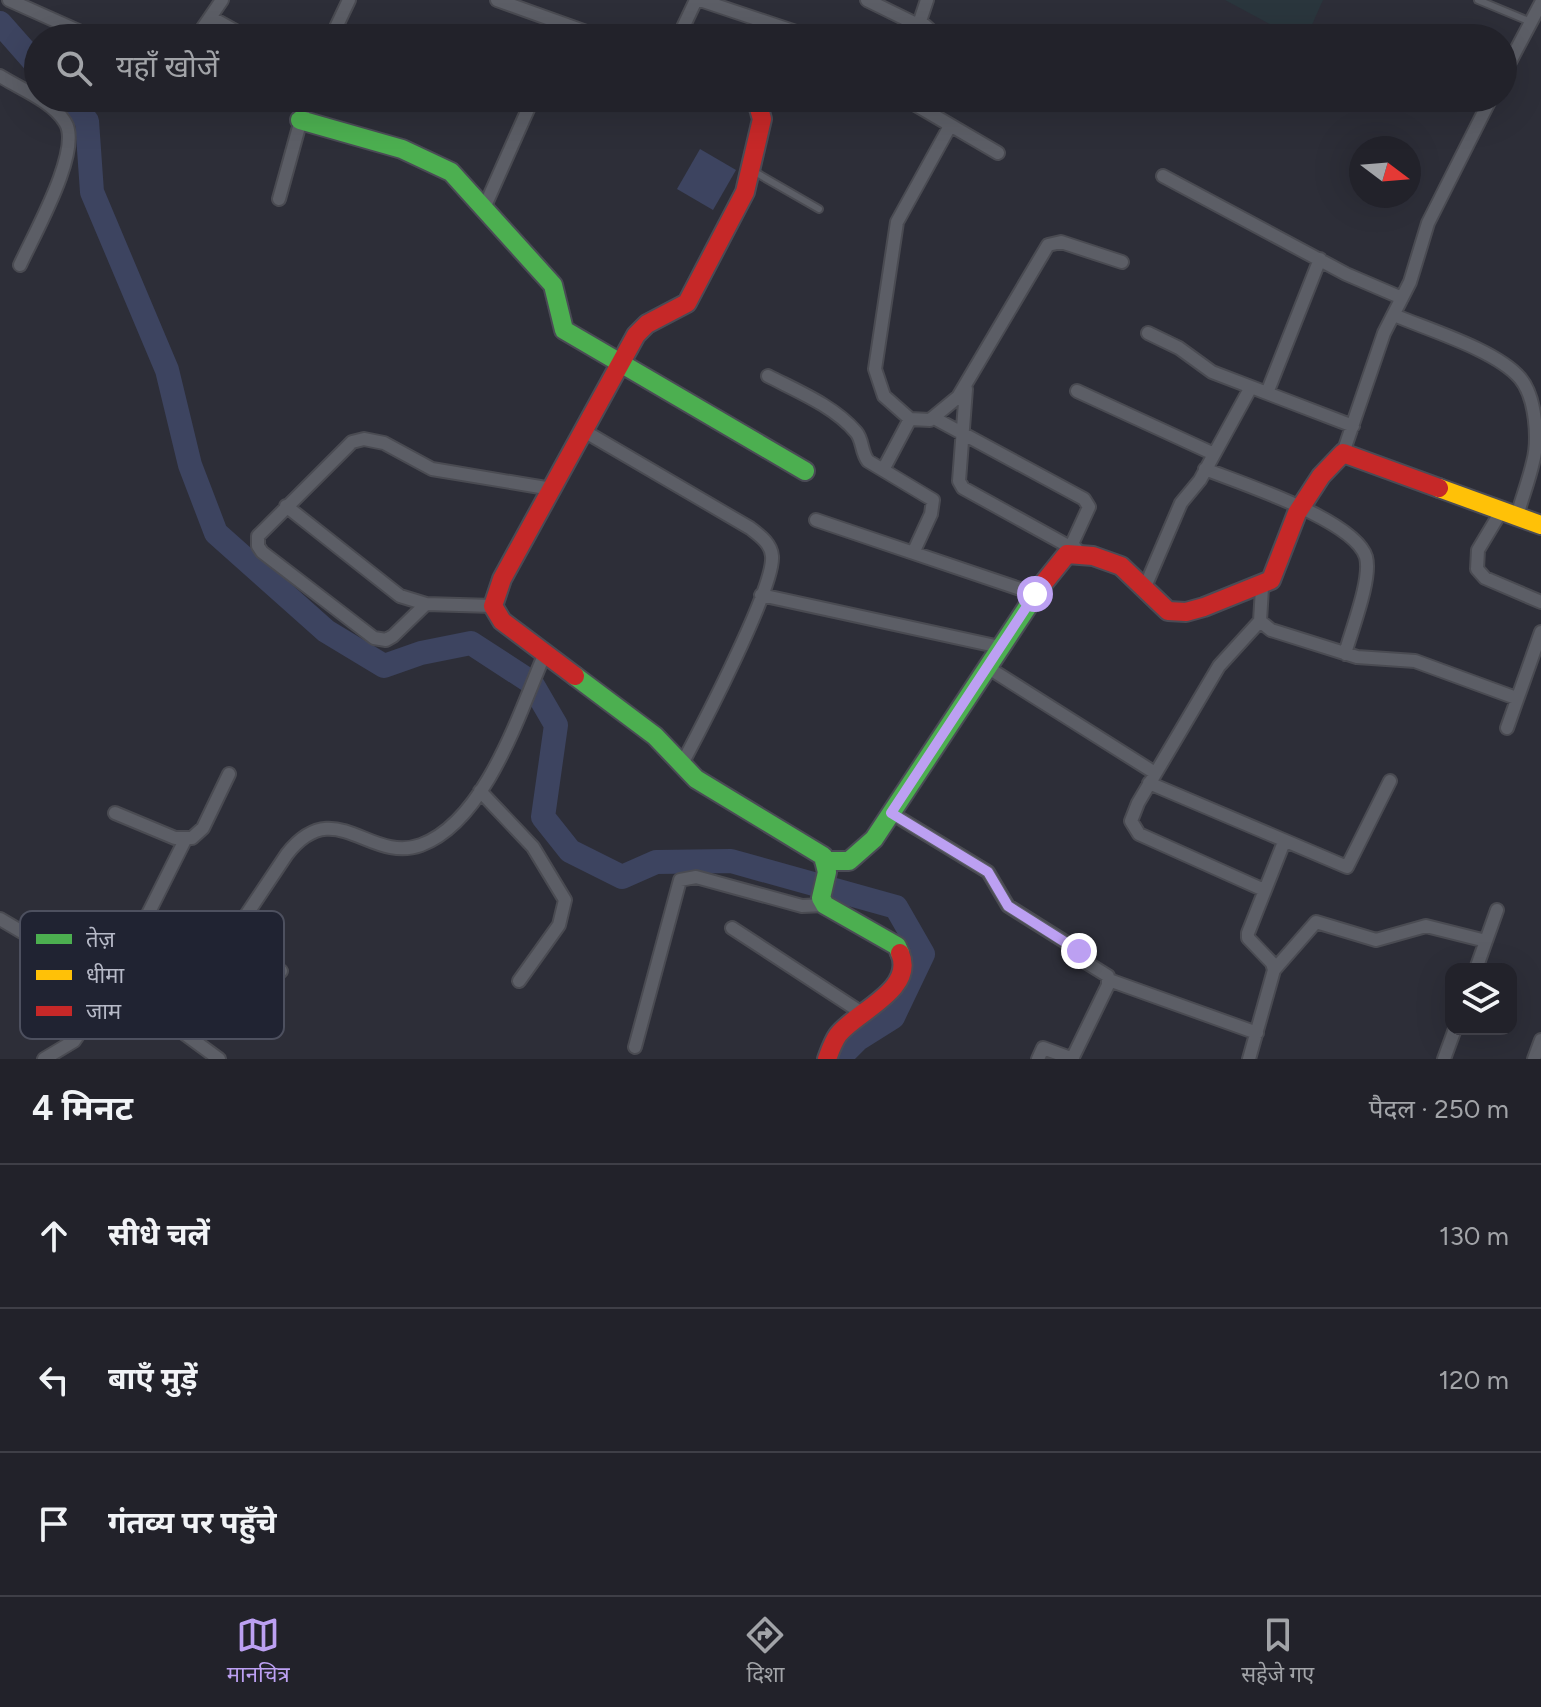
<!DOCTYPE html>
<html lang="hi">
<head>
<meta charset="utf-8">
<style>
	:root { --surface:#22222a; --page:#2a2a32; --text:#f1f3f6; --muted:#a2a4a8; --line:#3f3f47; --accent:#bca0f2 }
	body { margin:0; font-family:Figtree,"Noto Sans Devanagari",sans-serif; background:var(--page); color:var(--text) }
	.controls { position:absolute; right:24px; bottom:24px; display:grid; overflow:hidden; border-radius:16px; box-shadow:0 8px 32px #0002 }
	.controls button { width:72px; height:72px; display:grid; place-items:center; padding:0; border:0; border-bottom:2px solid var(--line); background:var(--surface); color:var(--text); font:40px sans-serif }
	.compass { position:absolute; left:1349px; top:136px; width:72px; height:72px; border-radius:50%; background:var(--surface); box-shadow:0 8px 32px #0002; rotate:106deg }
	.stop { position:absolute; width:24px; height:24px; margin:-18px; border:6px solid #bca0f2; border-radius:50%; background:#fff }
	.stop.end { background:#bca0f2; border-color:#fff; box-shadow:0 2px 8px #0008 }
	.list { margin:0; padding:0; list-style:none }
	h2 { display:flex; justify-content:space-between; align-items:center; height:104px; margin:0; padding:0 32px; font-size:34px }
	h2 small { font-size:26px; font-weight:400; color:var(--muted) }
	.list li { display:grid; grid-template-columns:52px 1fr auto; gap:24px; align-items:center; box-sizing:border-box; height:144px; padding:0 32px; border-top:2px solid var(--line) }
	.list b { display:block; font-size:30px; white-space:nowrap }
	.list em { font-size:26px; font-style:normal; color:var(--muted) }
	.icon { flex:none; width:44px; height:44px; fill:none; stroke:currentColor; stroke-width:2; stroke-linecap:round; stroke-linejoin:round }
	.map { position:relative; flex:none; width:1541px; height:1059px; overflow:hidden }
	.search { position:absolute; background:var(--surface); box-shadow:0 8px 32px #0002; left:24px; right:24px; top:24px; height:88px; display:flex; align-items:center; gap:20px; box-sizing:border-box; padding:0 28px; border-radius:44px; color:var(--muted); font-size:30px }
	.sheet { height:536px; background:var(--surface) }
	nav { display:flex; justify-content:space-around; align-items:center; box-sizing:border-box; height:112px; border-top:2px solid var(--line); background:var(--surface); font-size:22px; color:var(--muted) }
	nav a { display:grid; justify-items:center; gap:4px }
	nav .on { color:var(--accent) }
	.map>svg:first-child { display:block }
	.green { fill:#2a363d }
	.water { fill:#3d4460 }
	.lines { fill:none; stroke-linecap:round; stroke-linejoin:round }
	.river { stroke:#3d4460; stroke-width:24 }
	.lane-casing { stroke:#4a4b52; stroke-width:10 }
	.street-casing { stroke:#4a4b52; stroke-width:16 }
	.fast-casing { stroke:#4a4b55; stroke-width:22 }
	.slow-casing { stroke:#4a4b55; stroke-width:22 }
	.jam-casing { stroke:#4a4b55; stroke-width:22 }
	.lane { stroke:#5c5e66; stroke-width:6 }
	.street { stroke:#5c5e66; stroke-width:12 }
	.fast { stroke:#4caf50; stroke-width:18 }
	.slow { stroke:#ffc107; stroke-width:18 }
	.jam { stroke:#c62828; stroke-width:18 }
	.route { stroke:#bca0f2; stroke-width:10 }
	.key { fill:#202332; stroke:#4d505f; stroke-width:2 }
	.key-label { font-size:22px; fill:#b7bac8 }
</style>
</head>
<body>
<div class="map">
<svg width="1541" height="1059" viewBox="0 0 1541 1059">
	<rect width="100%" height="100%" fill="#2d2e38"/>
	<path class="green" d="M1225 0H1323L1306 38H1296Z"/>
	<path class="water" d="M700 149 736 170 713 210 677 189Z"/>
	<g class="lines">
		<path class="river" d="M0 23 38 66
			M66 98 87 121 92 192 167 370 190 465 216 533 326 631 384 666 421 653 471 643 531 682 556 725 543 817 570 851 622 877 656 862 731 861 896 907 923 954 893 1017 858 1039 838 1059"/>
		<defs>
			<path id="lane" d="M1478 0 1531 22
				M753 171 819 209"/>
			<path id="street" d="M9 0 94 38
				M497 0 603 38
				M700 0 814 38
				M867 0 922 27
				M927 0 920 21 939 38
				M212 18 248 38
				M196 38 222 0
				M331 38 349 0
				M678 38 696 0
				M1503 75 1541 3
				M0 76C21 89 52 101 65 122 83 149 33 236 20 265
				M904 98 998 153
				M1163 176 1346 274 1402 298
				M279 199 307 98
				M485 206 533 98
				M1394 315C1429 330 1496 350 1520 378 1536 397 1539 440 1533 462 1529 480 1522 498 1517 516
				M1148 333 1179 348 1212 372 1353 426
				M768 376C797 391 834 406 856 432 863 440 861 452 868 461L933 500 931 514 914 551
				M966 389 959 481 963 488 1079 552
				M1077 391 1214 454
				M1267 393 1320 259
				M934 418 1084 499 1089 507 1072 544 1079 552
				M910 419 884 396 875 369 897 222 950 126
				M584 431 750 528C759 535 771 543 772 556 775 587 700 730 682 764
				M1343 453 1384 333 1410 282 1428 223 1491 98
				M1205 469C1240 483 1355 520 1366 557 1372 579 1351 631 1345 654
				M883 470 910 419 930 420 958 397 1048 245 1061 242 1122 262
				M286 506 400 596 426 604 493 606
				M1502 510 1478 550 1477 569 1485 578 1541 602
				M816 520 1035 594
				M1145 587 1181 503 1200 480 1251 387
				M1262 588 1260 621 1271 630 1357 657 1415 661 1516 698
				M761 595 1000 647
				M426 604 393 636 386 640 374 638 262 552 258 546V536L352 442 364 439 384 443 432 469 552 489
				M1260 621 1219 666 1138 803 1131 821 1139 834 1264 890
				M987 667 1155 773
				M1507 728 1541 632
				M1149 783 1347 867 1390 781
				M480 791 533 847 565 900 559 925 519 981
				M115 813 175 838H192L203 828 229 774
				M891 813 988 872 1008 906 1075 948 1087 963 1108 976V985L1072 1059
				M0 919 144 1004 219 1059
				M732 928 865 1015
				M230 940 281 971
				M1476 969 1497 910
				M1274 970 1316 922 1376 940 1426 926 1486 941
				M1109 980 1257 1033
				M174 1023 287 854C335 793 369 864 421 845 486 821 520 711 545 653
				M635 1047 680 880 696 877 802 906 825 905
				M44 1059 74 1041 112 986 185 840
				M1038 1059 1043 1048 1073 1059
				M1249 1059 1274 970 1272 963 1248 938V933L1284 842
				M1444 1059 1455 1029
				M1534 1059 1541 1040"/>
			<path id="fast" d="M300 120 402 149 451 172 553 285 564 330 805 471
				M575 676 655 736 696 779 823 856 827 872 821 898 825 905 897 946 900 953
				M824 861H849L874 839 1042 585"/>
			<path id="slow" d="M1439 488 1541 525"/>
			<path id="jam" d="M1042 585 1067 554 1093 556 1121 566 1168 611 1186 612 1204 607 1271 580 1297 513 1321 476 1343 453 1439 488
				M575 676 502 621 493 606 502 579 636 335 647 324 687 303 745 192 762 119 756 98
				M827 1059C830 1051 833 1042 838 1035 855 1012 916 990 900 953"/>
		</defs>
		<use href="#lane" class="lane-casing"/>
		<use href="#street" class="street-casing"/>
		<use href="#fast" class="fast-casing"/>
		<use href="#slow" class="slow-casing"/>
		<use href="#jam" class="jam-casing"/>
		<use href="#lane" class="lane"/>
		<use href="#street" class="street"/>
		<use href="#fast" class="fast"/>
		<use href="#slow" class="slow"/>
		<use href="#jam" class="jam"/>
	</g>
	<g class="lines">
		<path class="route" d="M1035 594 891 813 988 872 1008 906 1079 951"/>
	</g>
	<rect x="20" y="911" width="264" height="128" rx="12" class="key"/>
	<rect x="36" y="934" width="36" height="10" fill="#4caf50"/>
	<rect x="36" y="970" width="36" height="10" fill="#ffc107"/>
	<rect x="36" y="1006" width="36" height="10" fill="#c62828"/>
	<g class="key-label">
		<text x="86" y="947">तेज़</text>
		<text x="86" y="983">धीमा</text>
		<text x="86" y="1019">जाम</text>
	</g>
</svg>
<div class="controls">
<button><svg class="icon" aria-label="layers" viewBox="0 0 24 24"><path d="M12 4l9 5-9 5-9-5zM3 14l9 5 9-5"/></svg></button>
</div>
<svg class="compass" viewBox="-18 -18 36 36"><path d="M0-13l5 13h-10z" fill="#e53935"/><path d="M0 13l5-13h-10z" fill="#a2a4a8"/></svg>
<div class="stop" style="left:1035px;top:594px"></div>
<div class="stop end" style="left:1079px;top:951px"></div>
<div class="search"><svg class="icon" aria-label="search" viewBox="0 0 24 24"><circle cx="10" cy="10" r="6"/><path d="M15 15l6 6"/></svg>यहाँ खोजें</div>
</div>
<section class="sheet">
<h2>4 मिनट<small>पैदल · 250 m</small></h2>
<ul class="list">
<li><svg class="icon" aria-label="ahead" viewBox="0 0 24 24"><path d="M12 20V5M6 11l6-6 6 6"/></svg><div><b>सीधे चलें</b></div><em>130 m</em></li>
<li><svg class="icon" aria-label="left" viewBox="0 0 24 24"><path d="M17 20v-9H6M10 6l-5 5 5 5"/></svg><div><b>बाएँ मुड़ें</b></div><em>120 m</em></li>
<li><svg class="icon" aria-label="arrive" viewBox="0 0 24 24"><path d="M6 21V4h12l-3 4 3 4H6"/></svg><div><b>गंतव्य पर पहुँचे</b></div></li>
</ul>
</section>
<nav>
<a class="on"><svg class="icon" aria-label="map" viewBox="0 0 24 24"><path d="M3 6l6-2 6 2 6-2v14l-6 2-6-2-6 2zM9 4v14M15 6v14"/></svg>मानचित्र</a>
<a><svg class="icon" aria-label="directions" viewBox="0 0 24 24"><path d="M12 3l9 9-9 9-9-9zM9 14v-3h6M13 9l2 2-2 2"/></svg>दिशा</a>
<a><svg class="icon" aria-label="saved" viewBox="0 0 24 24"><path d="M7 4h10v16l-5-4-5 4z"/></svg>सहेजे गए</a>
</nav>
</body>
</html>
